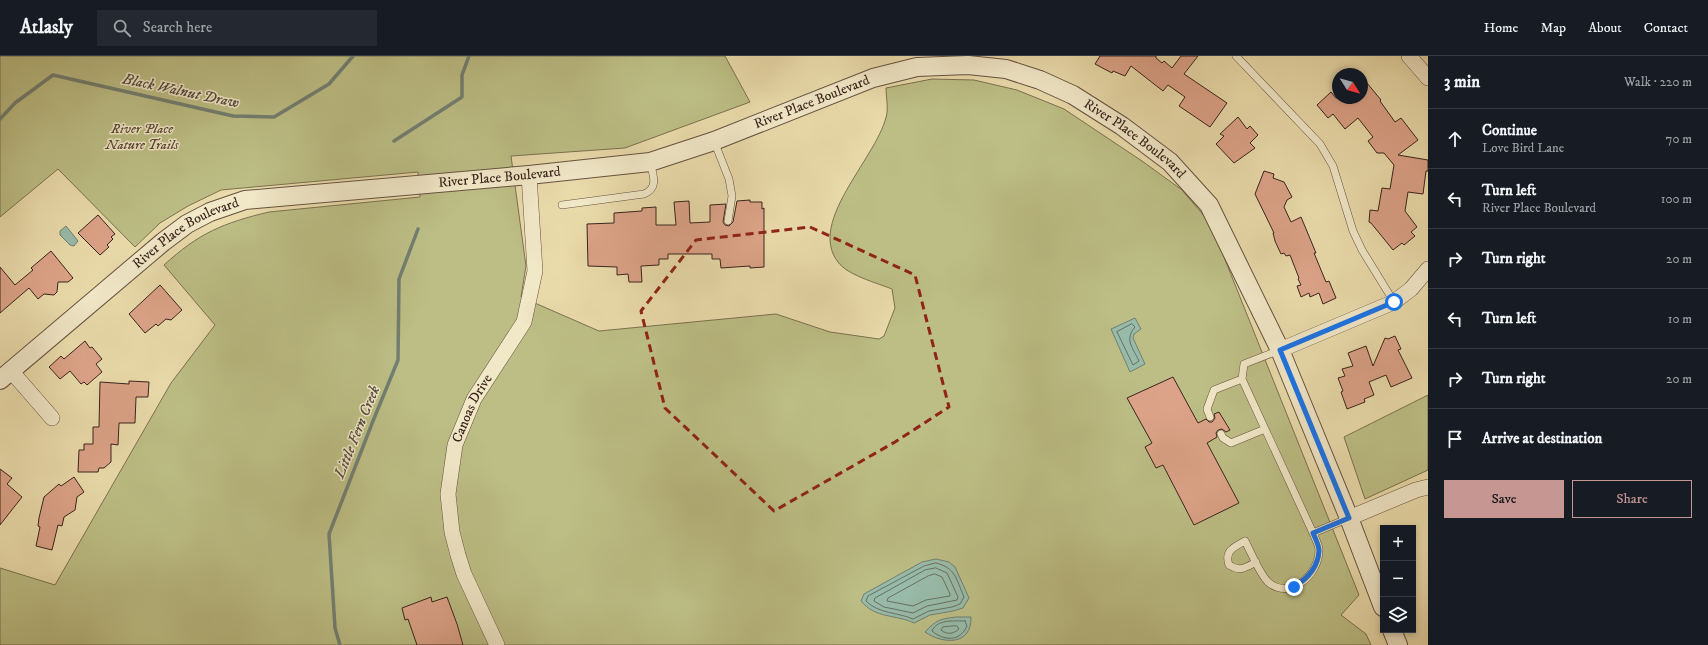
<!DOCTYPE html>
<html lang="en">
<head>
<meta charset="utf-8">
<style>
	:root { --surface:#171b24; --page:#242831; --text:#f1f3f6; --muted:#9ea1a6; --line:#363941; --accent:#c59692 }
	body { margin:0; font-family:"IM FELL DW Pica",serif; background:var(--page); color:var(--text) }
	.controls { position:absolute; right:12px; bottom:12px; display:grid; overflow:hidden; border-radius:0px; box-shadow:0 2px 6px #0003 }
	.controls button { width:36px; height:36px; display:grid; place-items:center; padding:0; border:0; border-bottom:1px solid var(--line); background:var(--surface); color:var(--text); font:20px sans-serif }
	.compass { position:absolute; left:1332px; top:12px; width:36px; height:36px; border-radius:50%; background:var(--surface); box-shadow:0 2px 6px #0003; rotate:127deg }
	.stop { position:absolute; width:12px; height:12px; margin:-9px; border:3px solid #1a73e8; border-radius:50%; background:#fff }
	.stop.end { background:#1a73e8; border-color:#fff; box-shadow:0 1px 4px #0008 }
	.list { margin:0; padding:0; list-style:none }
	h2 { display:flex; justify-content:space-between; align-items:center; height:52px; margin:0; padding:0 16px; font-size:17px }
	h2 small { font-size:13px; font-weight:400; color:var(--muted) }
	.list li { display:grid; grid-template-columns:26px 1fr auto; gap:12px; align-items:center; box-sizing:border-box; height:60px; padding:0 16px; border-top:1px solid var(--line) }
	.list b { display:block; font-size:15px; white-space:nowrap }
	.list p { margin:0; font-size:13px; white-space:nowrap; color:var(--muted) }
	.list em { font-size:13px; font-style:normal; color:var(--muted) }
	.actions { display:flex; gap:8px; padding:12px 16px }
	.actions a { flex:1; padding:9px 0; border:1px solid var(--accent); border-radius:0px; text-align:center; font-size:14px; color:var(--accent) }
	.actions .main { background:var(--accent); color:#111 }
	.icon { flex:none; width:22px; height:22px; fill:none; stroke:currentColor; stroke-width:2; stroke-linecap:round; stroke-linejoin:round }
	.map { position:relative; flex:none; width:1428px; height:589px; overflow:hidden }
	header { display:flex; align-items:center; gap:24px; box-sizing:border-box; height:56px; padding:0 20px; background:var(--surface); border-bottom:1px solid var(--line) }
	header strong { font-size:19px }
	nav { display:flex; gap:22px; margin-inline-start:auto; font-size:14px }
	.search { width:280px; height:36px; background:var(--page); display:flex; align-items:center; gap:10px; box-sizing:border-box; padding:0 14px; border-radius:0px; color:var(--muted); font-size:15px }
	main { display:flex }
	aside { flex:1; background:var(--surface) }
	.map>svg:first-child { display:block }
	.green { fill:#bcbe85; stroke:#7b7150 }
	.water { fill:#98bba9; stroke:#727f71 }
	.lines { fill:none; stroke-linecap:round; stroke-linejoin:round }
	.shore { stroke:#697062; stroke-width:1 }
	.stream { stroke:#727f71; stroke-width:3.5 }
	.building { fill:#dca388; stroke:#3a241c }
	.service-casing { stroke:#665240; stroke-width:8 }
	.minor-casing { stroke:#665240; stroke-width:16 }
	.tertiary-casing { stroke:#665240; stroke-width:20 }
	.service { stroke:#f1e8c8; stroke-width:7 }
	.minor { stroke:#f1e8c8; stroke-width:15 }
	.tertiary { stroke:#f1e8c8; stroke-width:18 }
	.route { stroke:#1a73e8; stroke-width:5 }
	.marked { fill:none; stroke:#8f2418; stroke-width:3; stroke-dasharray:8 5; stroke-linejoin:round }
	.labels { text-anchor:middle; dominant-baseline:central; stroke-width:3; stroke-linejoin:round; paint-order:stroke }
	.street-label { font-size:14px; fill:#3a241c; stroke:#f1e8c8 }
	.park-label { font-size:14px; font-style:italic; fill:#5a4a36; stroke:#f1e8c8 }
	.water-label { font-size:15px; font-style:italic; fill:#524a3f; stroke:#f1e8c8 }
</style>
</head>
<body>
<header>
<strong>Atlasly</strong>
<div class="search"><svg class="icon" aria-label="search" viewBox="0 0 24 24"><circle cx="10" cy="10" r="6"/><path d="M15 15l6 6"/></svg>Search here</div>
<nav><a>Home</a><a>Map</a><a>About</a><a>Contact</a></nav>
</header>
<main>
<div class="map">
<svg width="1428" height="589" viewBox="0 0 1428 589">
	<rect width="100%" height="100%" fill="#eadbab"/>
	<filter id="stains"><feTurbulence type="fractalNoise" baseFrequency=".005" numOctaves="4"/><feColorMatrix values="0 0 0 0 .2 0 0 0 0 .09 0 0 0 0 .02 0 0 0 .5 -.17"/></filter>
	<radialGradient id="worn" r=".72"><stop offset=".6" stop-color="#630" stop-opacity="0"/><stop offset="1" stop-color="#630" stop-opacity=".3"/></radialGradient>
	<path class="green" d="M0 0H725L750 46 625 92 511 100 526 210 521 241 599 275 776 258 830 276 879 283 884 280 895 252 892 233C877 227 847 219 838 206 806 165 880 99 887 57 888 49 886 40 886 32L932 23 974 24 1017 34 1064 53 1142 105 1182 134 1205 161 1218 186 1359 539 1341 559 1366 578 1371 589H0V512L55 529 171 327 215 269 164 209C199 177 223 167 269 156L420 141 418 116 221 134 188 150 160 167 135 191 58 113 0 161Z
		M1428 339V414L1365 443 1344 381Z"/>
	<path class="water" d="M66 170 78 185 74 190 70 189 60 179V175Z
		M1135 262 1141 273 1134 278 1133 282 1145 308 1130 316 1111 273Z
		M936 503 949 506 955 511 969 542 963 552 953 555 930 559 914 567C895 558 876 563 861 545L864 538 922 506Z
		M956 561H971C972 589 944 589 925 576 936 564 940 563 956 561Z"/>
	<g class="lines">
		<path class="shore" d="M1132 268 1135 271C1124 284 1133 292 1139 305L1133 309 1117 276Z
			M936 507C956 512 956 523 964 541L960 548 952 551 929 555 913 563C897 556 879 558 866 545L868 540 924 510Z
			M936 512 947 517 958 541 957 544 927 550 913 557 884 551 874 545 875 542 925 514Z
			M935 518 942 521 950 538V540L926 544 913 550 887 545 888 542 928 520Z
			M965 565 967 570C960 586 944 585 932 575 937 563 954 565 965 565Z
			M957 570 959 573C953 578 947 579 941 574L943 571Z"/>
		<path class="stream" d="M0 63 15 47 53 19 233 60 274 61 329 28 353 0
			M394 85 462 41V19L469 0
			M340 589 335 572 329 478 373 365 398 304 399 223 418 173"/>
	</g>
	<path class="building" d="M1100 0H1156V2L1162 7 1164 5 1172 12 1181 0H1198L1184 18 1227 47 1210 71 1179 50 1185 41 1168 29 1163 35 1131 10 1125 20 1113 15 1112 17 1095 8Z
		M1362 21 1381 44 1380 45 1395 66 1401 62 1418 84 1398 99 1428 104V115H1426L1423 138 1408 136 1405 155 1417 171 1411 176 1415 180 1404 189 1402 187 1393 194 1371 167 1369 166 1370 154 1378 155 1382 132 1390 133 1394 109 1384 97H1377L1368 85 1373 81 1358 62 1345 73 1333 58 1328 62 1317 49 1331 36 1336 42H1362Z
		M1238 61 1247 73 1250 70 1258 79 1250 87 1255 92 1234 107 1216 88 1224 80 1220 78Z
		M1264 115 1274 118 1273 122 1284 126 1292 141 1287 144 1284 151 1291 166 1301 161 1316 197H1314L1326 226 1329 225 1336 242 1323 248 1319 237 1310 241 1309 237 1301 241 1297 230 1301 229 1298 223 1299 222 1290 199 1286 200 1284 197 1281 198 1275 185 1273 177H1274L1255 138Z
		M750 144V146H762V153L764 152V211L750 212V210L721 212 720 203H712V198H668V203H659V209L641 210 642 226H629L628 218 617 219V211L588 210 587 168 614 167V157L642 155V152L656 151V169H676L674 146 689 145 690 167 710 166V149L726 148 723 166 725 169 729 170 733 166 737 145Z
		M98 159 115 178 111 181 113 183 107 189 109 191 100 199 78 177Z
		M51 195 73 222 68 226H58L57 236 54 239 44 238 38 243 29 232 0 257V211L15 229 33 214 31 212Z
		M160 229 182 254 171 264 166 263 158 270 156 268 145 277 129 258Z
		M1395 280 1401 293 1398 294 1412 322 1391 331 1386 319 1369 326 1374 339 1364 343 1365 346 1347 353 1341 336 1343 335 1338 322 1345 320 1342 313 1353 310 1348 297 1366 290 1373 310 1385 282 1388 283Z
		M85 285 90 292 92 291 102 303 96 308 102 316 87 329 84 326 81 328 70 315 60 323 49 311 61 300 64 303Z
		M1173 321 1198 367 1206 363 1209 366H1212L1215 362 1214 358 1219 356 1230 374 1226 376 1222 373 1218 374 1216 377 1217 381 1207 387 1239 447 1194 469 1163 409 1156 412 1145 391 1152 387 1127 342Z
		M129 325 149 326 148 341H136L135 367H119L118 389 111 388V406L104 412H99L98 416H78L79 394H84V388H93V371H99L100 326 129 328Z
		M0 413 12 422 7 428 22 441 0 469Z
		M74 421 84 436 77 441 75 454 64 461 62 470 58 469 52 494 36 490 40 471 38 470 39 462 44 441 59 428 61 430Z
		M431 541 432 546 447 541 457 568 463 589H417L408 563 405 564 402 552Z"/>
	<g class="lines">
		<defs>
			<path id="service" d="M1236 0 1320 88 1333 110 1353 175 1362 194 1394 246
				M714 85 729 123 732 140 728 165
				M562 149 644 138C659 132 653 119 650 106
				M1280 294 1244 308 1242 323 1313 477 1349 462
				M1210 361 1207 353 1214 334 1242 323
				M1221 378 1223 382 1231 387 1265 373
				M1256 506C1245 512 1240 516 1229 509 1224 495 1234 491 1245 485 1251 496 1259 517 1268 526 1290 545 1319 519 1319 494 1319 489 1315 482 1313 477"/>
			<g id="minor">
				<path d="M1409 0 1428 22"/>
				<path d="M1280 294 1394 246 1411 233 1428 213"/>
				<path d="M12 316 52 362"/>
				<path d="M1349 462 1416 434 1428 431"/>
				<path id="s1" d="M497 589 464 518 458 499 452 476 448 438 455 389 474 343 524 266 535 215 529 119"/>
			</g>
			<g id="tertiary">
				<path id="s2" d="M0 324 163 186 187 168 210 156 245 144 529 119 650 106 714 85 873 22 917 11 968 9 1006 13 1040 24 1073 39 1122 70 1170 106 1209 149 1280 294 1349 462 1383 551"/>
				<path d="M1392 574 1398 589"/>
			</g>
		</defs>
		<use href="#service" class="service-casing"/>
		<use href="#minor" class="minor-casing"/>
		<use href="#tertiary" class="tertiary-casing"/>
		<use href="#service" class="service"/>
		<use href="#minor" class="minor"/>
		<use href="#tertiary" class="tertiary"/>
	</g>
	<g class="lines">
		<path class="route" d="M1294 531C1307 523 1318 511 1319 495 1319 489 1315 482 1313 477L1349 462 1280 294 1394 246"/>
	</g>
	<path class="marked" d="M810 171 915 219 949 351 895 386 774 455 665 352 641 255 696 184Z"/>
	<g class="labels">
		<g class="street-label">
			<text stroke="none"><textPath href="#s2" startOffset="886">River Place Boulevard</textPath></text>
			<text stroke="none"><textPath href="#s2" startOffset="1234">River Place Boulevard</textPath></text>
			<text stroke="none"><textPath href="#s2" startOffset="562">River Place Boulevard</textPath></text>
			<text stroke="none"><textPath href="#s2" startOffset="238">River Place Boulevard</textPath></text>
			<text stroke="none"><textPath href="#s1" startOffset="250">Canoas Drive</textPath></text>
		</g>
		<g class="park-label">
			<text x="142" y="73">River Place<tspan x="142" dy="16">Nature Trails</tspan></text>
		</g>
		<g class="water-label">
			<text transform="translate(181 35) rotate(12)">Black Walnut Draw</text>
			<text transform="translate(357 376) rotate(-68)">Little Fern Creek</text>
		</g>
	</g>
	<rect width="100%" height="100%" filter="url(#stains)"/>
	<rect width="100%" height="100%" fill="url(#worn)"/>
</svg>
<div class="controls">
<button>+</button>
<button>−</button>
<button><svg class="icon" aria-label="layers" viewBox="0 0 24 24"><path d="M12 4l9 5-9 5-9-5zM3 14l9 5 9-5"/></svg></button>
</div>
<svg class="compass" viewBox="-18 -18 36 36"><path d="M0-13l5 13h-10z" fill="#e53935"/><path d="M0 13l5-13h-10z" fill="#9ea1a6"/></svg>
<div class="stop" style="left:1394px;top:246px"></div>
<div class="stop end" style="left:1294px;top:531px"></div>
</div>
<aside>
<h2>3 min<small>Walk · 220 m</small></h2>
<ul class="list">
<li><svg class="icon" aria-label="ahead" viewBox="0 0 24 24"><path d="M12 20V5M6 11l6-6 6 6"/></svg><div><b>Continue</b><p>Love Bird Lane</p></div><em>70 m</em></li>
<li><svg class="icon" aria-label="left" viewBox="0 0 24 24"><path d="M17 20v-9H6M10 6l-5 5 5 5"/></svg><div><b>Turn left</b><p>River Place Boulevard</p></div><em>100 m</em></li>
<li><svg class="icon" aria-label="right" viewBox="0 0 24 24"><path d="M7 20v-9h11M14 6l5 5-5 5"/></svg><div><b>Turn right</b></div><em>20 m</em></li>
<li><svg class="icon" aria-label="left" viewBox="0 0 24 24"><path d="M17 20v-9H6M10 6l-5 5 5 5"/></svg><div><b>Turn left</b></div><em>10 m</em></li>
<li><svg class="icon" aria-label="right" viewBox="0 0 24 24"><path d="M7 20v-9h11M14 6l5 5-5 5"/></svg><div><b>Turn right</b></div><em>20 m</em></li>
<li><svg class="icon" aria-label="arrive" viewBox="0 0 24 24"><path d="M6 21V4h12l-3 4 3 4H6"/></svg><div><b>Arrive at destination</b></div></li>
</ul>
<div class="actions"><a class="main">Save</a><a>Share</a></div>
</aside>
</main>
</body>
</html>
